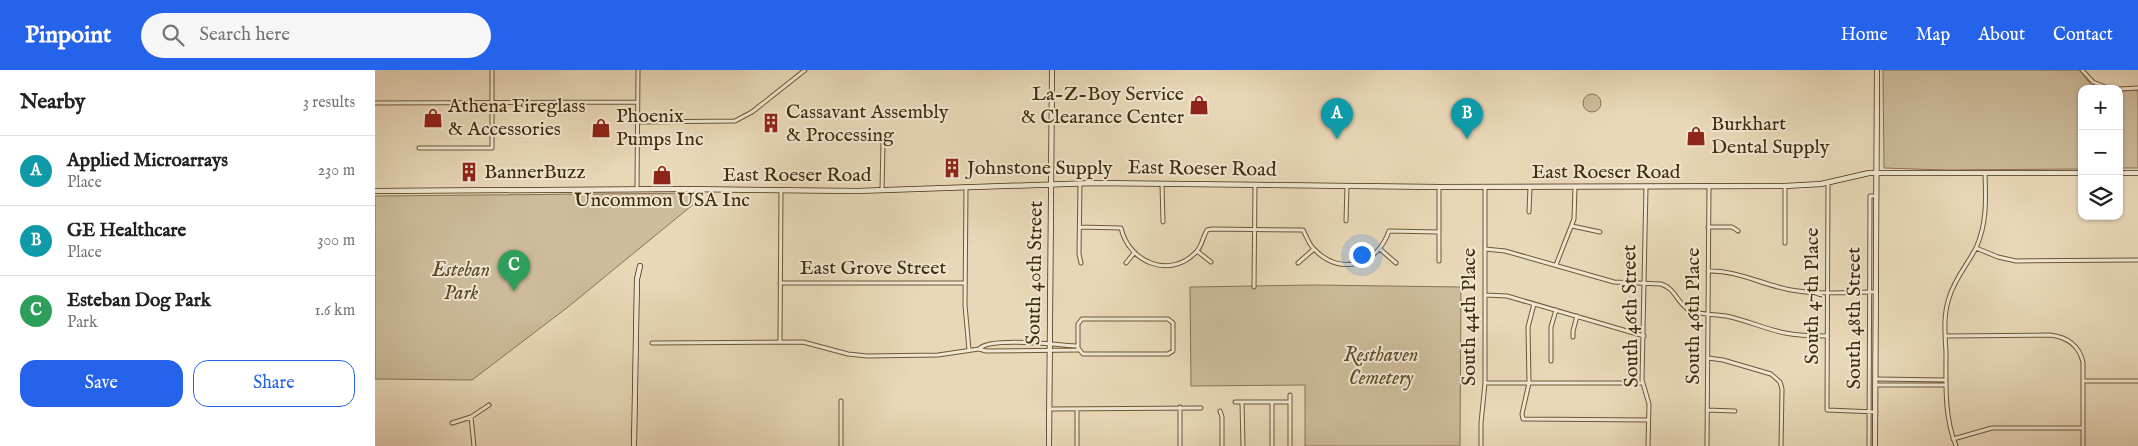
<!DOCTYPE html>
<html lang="en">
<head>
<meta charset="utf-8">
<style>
	:root { --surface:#fff; --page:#f6f6f6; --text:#222; --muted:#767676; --line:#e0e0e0; --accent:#2563eb }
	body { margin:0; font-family:"IM FELL English",serif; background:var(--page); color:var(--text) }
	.controls { position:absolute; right:15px; top:15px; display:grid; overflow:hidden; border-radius:10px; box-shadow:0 1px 4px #0004 }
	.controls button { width:45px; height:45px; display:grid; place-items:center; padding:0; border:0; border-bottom:1px solid var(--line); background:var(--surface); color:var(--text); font:25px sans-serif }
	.you { position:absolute; left:986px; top:184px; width:18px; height:18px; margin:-12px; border:4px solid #fff; border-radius:50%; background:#1a73e8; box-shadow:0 0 0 8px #1a73e833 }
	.badge { display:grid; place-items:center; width:32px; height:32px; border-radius:50%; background:var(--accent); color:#fff; font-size:16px; font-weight:700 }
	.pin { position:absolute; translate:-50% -41px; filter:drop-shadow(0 1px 2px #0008) }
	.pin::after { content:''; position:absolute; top:26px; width:18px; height:15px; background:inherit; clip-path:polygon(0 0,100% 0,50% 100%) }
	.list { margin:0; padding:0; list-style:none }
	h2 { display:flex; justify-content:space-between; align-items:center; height:65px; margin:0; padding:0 20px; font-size:21px }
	h2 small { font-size:16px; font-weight:400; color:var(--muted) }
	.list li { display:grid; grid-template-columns:32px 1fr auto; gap:15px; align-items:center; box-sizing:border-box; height:70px; padding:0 20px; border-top:1px solid var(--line) }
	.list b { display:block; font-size:19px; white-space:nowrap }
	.list p { margin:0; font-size:16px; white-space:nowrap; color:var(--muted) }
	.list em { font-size:16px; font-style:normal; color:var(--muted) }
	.actions { display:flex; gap:10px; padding:15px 20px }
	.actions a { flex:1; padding:11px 0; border:1px solid var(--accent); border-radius:15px; text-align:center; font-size:18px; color:var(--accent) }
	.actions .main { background:var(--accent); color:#fff }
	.icon { flex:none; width:28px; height:28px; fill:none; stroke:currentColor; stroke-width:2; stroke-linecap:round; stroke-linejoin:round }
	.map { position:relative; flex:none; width:1763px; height:376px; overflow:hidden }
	header { display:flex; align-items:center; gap:30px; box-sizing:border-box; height:70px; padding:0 25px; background:var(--accent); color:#fff }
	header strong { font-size:24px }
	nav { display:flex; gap:28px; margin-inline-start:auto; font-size:18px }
	.search { width:350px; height:45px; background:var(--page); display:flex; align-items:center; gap:12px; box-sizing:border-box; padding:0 18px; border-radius:28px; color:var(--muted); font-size:19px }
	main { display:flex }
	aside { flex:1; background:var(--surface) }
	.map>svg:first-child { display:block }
	.green { fill:#cdbb9b; stroke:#887453 }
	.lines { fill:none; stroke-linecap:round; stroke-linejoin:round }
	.street-casing { stroke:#6c5736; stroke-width:5 }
	.secondary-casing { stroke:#422c0b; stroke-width:6 }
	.street { stroke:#f1e6d1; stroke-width:3 }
	.secondary { stroke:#f1e6d1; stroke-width:4.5 }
	.labels { text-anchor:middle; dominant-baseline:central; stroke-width:4; stroke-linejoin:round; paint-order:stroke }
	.poi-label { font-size:20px; fill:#422c0b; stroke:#f1e6d1; text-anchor:start }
	.street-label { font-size:20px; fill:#422c0b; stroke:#f1e6d1 }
	.park-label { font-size:20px; font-style:italic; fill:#5e4928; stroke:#f1e6d1 }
</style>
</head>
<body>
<header>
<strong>Pinpoint</strong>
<div class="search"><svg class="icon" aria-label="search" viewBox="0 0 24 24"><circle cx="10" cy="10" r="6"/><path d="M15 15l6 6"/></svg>Search here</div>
<nav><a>Home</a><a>Map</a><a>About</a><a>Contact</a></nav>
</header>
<main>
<aside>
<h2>Nearby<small>3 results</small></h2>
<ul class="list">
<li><span class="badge" style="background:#0f9aa8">A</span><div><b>Applied Microarrays</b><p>Place</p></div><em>230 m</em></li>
<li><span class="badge" style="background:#0f9aa8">B</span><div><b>GE Healthcare</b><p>Place</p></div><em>300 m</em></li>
<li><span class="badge" style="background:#2e9e5b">C</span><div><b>Esteban Dog Park</b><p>Park</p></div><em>1.6 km</em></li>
</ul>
<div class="actions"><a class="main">Save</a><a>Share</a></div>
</aside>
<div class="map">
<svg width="1763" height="376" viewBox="0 0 1763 376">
	<rect width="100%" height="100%" fill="#e9d8b8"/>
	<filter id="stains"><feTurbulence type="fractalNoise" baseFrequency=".004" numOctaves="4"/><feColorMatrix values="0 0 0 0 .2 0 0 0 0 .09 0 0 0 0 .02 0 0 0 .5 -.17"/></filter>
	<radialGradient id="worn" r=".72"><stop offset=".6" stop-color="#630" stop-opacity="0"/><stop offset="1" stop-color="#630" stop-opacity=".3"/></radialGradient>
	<path class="green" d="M1508 0H1705L1713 11 1727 19H1707V99L1569 100 1509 98Z
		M1763 20V98H1744V21Z
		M1208 33a9 9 0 1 1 18 0a9 9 0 1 1-18 0Z
		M326 123V128L193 237 97 310 0 309V126Z
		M939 215 1086 217 1085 376H930V315L816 316 815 217Z"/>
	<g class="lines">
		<defs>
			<path id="street" d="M1707 0 1718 12 1735 19
				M1744 19 1763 18
				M0 33 263 32
				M263 52 360 51 377 42 430 0
				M503 64 508 72 507 120
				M44 78H117V0
				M1453 113 1452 340 1501 342
				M705 114 704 184 706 193
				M787 114 788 152
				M1410 116V173
				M1064 117V191
				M1271 117 1267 310 1274 334 1273 376
				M591 118 590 235 594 280
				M262 119 263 0
				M1154 142 1155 117
				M971 151 972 116
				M1197 156 1225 162
				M705 157 746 158C754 193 796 210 822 181 827 175 828 167 832 160L837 159 928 160C932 167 934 175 940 180 966 207 1003 194 1014 161L1064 162
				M1333 157H1357L1363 161
				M1601 178 1623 187 1641 191 1763 190
				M1005 179 1021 193
				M1110 179 1130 181 1239 212 1286 214C1300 218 1302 233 1314 240 1324 245 1340 244 1351 246 1371 250 1390 259 1410 263 1424 266 1438 266 1452 266
				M822 181 836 192
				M751 193 759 183
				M923 193 939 179
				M1181 195 1199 149 1200 117
				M1333 201C1362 200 1388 215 1416 220 1444 225 1473 222 1501 222
				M405 213H590
				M879 217 880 115
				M1110 225 1132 226 1269 266
				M1159 234 1153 257 1154 313 1147 344 1148 349 1273 350
				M707 249H793L798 253V281L793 284H708L703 278V254Z
				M1571 266 1675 265C1692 267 1704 275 1708 292V376
				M1198 267V261L1202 246
				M405 271 406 121
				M277 273 428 272 473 284 492 286 563 285 604 279 611 281 703 280
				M605 278C618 267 683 275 703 276
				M1333 288 1348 290 1396 304 1405 312 1407 319 1406 376
				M1176 291V257L1181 240
				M1501 309 1571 310
				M1708 311H1763
				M1110 313H1268
				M1501 315H1571
				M860 332H915
				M867 332 868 376
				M897 332V376
				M674 339 826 338
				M1332 340 1360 341
				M845 341 847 347V376
				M96 347 99 376
				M77 353 96 347 114 335
				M1578 369 1617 358H1708
				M466 376V331
				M702 376V339
				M805 376V337
				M915 376V325
				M1106 376V353L1110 313V117
				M1332 376 1334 116
				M1494 376 1495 126H1501
				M1581 376C1569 346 1571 314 1571 282 1570 264 1568 246 1574 228 1579 210 1592 195 1601 178 1612 154 1611 129 1610 103"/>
			<path id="secondary" d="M1744 103H1763
				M0 121 306 119 482 121 719 113 1064 117 1410 116 1446 114 1494 103H1707
				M259 376 262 209 265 196
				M674 376 677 0
				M1500 376 1502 0"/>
		</defs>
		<use href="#street" class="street-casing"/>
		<use href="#secondary" class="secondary-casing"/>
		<use href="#street" class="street"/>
		<use href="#secondary" class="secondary"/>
	</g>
	<defs>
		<symbol id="shop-bare" viewBox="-9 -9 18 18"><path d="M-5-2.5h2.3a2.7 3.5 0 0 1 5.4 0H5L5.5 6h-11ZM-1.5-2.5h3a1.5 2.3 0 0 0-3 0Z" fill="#8f2418" stroke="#f1e6d1" stroke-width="2.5" paint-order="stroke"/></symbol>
		<symbol id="building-bare" viewBox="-9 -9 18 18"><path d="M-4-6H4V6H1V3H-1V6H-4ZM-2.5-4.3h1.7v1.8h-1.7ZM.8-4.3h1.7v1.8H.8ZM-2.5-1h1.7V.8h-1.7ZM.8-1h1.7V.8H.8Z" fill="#8f2418" stroke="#f1e6d1" stroke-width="2.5" paint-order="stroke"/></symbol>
	</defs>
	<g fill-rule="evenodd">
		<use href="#shop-bare" x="810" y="21" width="28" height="28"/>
		<use href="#shop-bare" x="44" y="34" width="28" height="28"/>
		<use href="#building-bare" x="382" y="39" width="28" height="28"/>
		<use href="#shop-bare" x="212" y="44" width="28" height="28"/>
		<use href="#shop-bare" x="1307" y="52" width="28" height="28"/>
		<use href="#building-bare" x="563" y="84" width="28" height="28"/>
		<use href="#building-bare" x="80" y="88" width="28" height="28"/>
		<use href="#shop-bare" x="273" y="91" width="28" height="28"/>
	</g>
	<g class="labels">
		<g class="poi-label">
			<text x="809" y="24" text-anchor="end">La-Z-Boy Service<tspan x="809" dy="23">&amp; Clearance Center</tspan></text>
			<text x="73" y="36">Athena Fireglass<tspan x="73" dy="23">&amp; Accessories</tspan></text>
			<text x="411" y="42">Cassavant Assembly<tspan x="411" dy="23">&amp; Processing</tspan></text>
			<text x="241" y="46">Phoenix<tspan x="241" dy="23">Pumps Inc</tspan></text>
			<text x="1336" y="54">Burkhart<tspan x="1336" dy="23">Dental Supply</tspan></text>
			<text x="592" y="98">Johnstone Supply</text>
			<text x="109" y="102">BannerBuzz</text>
			<text x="287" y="130" text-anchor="middle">Uncommon USA Inc</text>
		</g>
		<g class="street-label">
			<text transform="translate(827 99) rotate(1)">East Roeser Road</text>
			<text x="1231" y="102">East Roeser Road</text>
			<text x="422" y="105">East Roeser Road</text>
			<text x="498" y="198">East Grove Street</text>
			<text transform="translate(660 203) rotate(-89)">South 40th Street</text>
			<text transform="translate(1437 226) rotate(-90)">South 47th Place</text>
			<text transform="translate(1256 246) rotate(-91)">South 46th Street</text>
			<text transform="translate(1318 246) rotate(-90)">South 46th Place</text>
			<text transform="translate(1094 247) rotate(-90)">South 44th Place</text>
			<text transform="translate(1479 248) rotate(-90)">South 48th Street</text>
		</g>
		<g class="park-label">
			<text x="86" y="200">Esteban<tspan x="86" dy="23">Park</tspan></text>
			<text x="1006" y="285">Resthaven<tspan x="1006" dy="23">Cemetery</tspan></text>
		</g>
	</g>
	<rect width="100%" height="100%" filter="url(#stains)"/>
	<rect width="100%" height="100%" fill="url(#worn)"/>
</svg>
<div class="controls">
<button>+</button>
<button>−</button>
<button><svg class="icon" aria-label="layers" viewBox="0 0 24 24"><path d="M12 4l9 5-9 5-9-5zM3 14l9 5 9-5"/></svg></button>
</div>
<div class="you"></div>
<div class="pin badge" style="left:962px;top:69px;background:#0f9aa8">A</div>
<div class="pin badge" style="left:1092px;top:69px;background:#0f9aa8">B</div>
<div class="pin badge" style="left:139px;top:221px;background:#2e9e5b">C</div>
</div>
</main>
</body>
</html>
